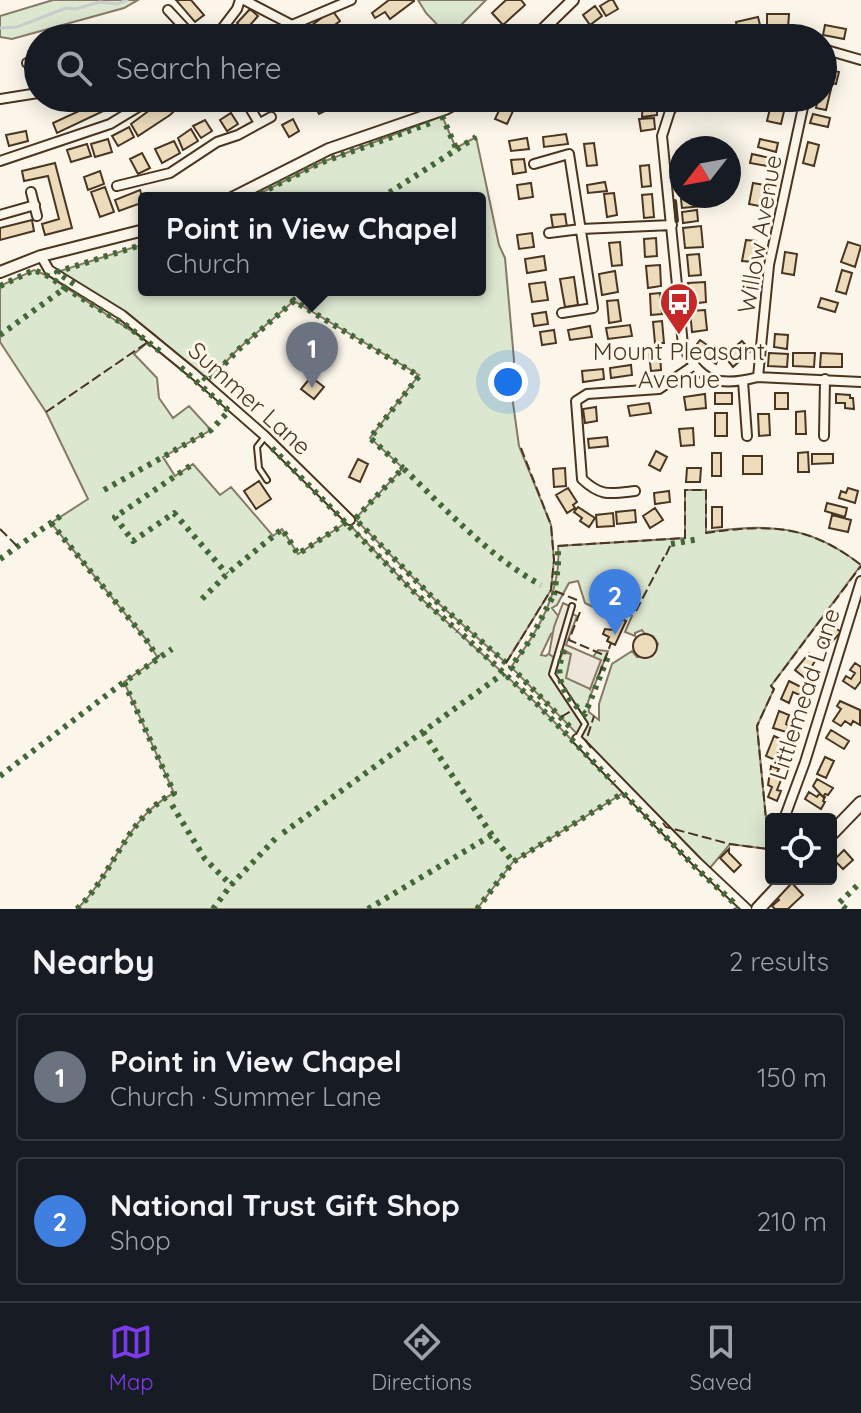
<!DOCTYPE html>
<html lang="en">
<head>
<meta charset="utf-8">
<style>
	:root { --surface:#171b24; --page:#242831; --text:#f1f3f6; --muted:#9ea1a6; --line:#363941; --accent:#7c3aed }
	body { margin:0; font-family:Quicksand,sans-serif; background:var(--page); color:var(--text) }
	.controls { position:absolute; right:24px; bottom:24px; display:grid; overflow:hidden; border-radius:8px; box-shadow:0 4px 20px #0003 }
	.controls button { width:72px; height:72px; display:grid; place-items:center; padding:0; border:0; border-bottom:2px solid var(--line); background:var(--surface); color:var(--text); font:40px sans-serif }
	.compass { position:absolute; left:669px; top:136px; width:72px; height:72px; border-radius:50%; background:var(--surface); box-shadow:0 4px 20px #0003; rotate:239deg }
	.you { position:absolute; left:508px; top:382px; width:28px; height:28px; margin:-20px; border:6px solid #fff; border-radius:50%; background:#1a73e8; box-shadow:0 0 0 12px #1a73e833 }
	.badge { display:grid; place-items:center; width:52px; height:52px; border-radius:50%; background:var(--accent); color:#fff; font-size:26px; font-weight:700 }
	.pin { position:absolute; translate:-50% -66px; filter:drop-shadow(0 2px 4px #0008) }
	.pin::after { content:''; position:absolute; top:42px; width:28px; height:24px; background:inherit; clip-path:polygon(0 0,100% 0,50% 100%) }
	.popup { position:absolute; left:138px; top:192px; width:348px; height:104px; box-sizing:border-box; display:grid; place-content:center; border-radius:8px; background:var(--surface); filter:drop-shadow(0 2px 6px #0005); font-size:26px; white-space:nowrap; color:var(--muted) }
	.popup b { font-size:30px; color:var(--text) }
	.popup::after { content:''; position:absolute; left:50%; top:100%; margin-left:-16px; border:16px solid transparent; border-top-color:var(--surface) }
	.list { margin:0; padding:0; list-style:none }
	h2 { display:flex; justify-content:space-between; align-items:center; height:104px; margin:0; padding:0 32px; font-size:34px }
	h2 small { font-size:26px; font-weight:400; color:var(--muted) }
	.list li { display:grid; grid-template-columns:52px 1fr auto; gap:24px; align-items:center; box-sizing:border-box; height:128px; margin:0 16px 16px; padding:0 16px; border:2px solid var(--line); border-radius:8px }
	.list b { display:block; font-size:30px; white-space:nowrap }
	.list p { margin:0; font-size:26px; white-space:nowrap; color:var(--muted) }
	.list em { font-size:26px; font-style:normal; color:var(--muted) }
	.icon { flex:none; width:44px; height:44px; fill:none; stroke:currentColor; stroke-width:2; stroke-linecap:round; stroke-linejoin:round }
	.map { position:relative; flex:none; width:861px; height:909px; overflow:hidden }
	.search { position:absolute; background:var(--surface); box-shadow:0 4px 20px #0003; left:24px; right:24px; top:24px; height:88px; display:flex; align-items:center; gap:20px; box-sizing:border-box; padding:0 28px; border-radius:44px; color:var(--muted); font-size:30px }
	.sheet { height:392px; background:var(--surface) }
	nav { display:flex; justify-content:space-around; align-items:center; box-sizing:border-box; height:112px; border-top:2px solid var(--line); background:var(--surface); font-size:22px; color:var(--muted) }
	nav a { display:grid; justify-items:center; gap:4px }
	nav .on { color:var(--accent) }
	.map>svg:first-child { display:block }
	.green { fill:#dce7d0; stroke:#887966; stroke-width:2; fill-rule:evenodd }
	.parking { fill:#ede7d9; stroke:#887966; stroke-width:2 }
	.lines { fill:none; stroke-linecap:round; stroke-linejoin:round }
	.stream { stroke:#c9cecd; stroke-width:3 }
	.building { fill:#ecdcbc; stroke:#4a3520; stroke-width:2 }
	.service-casing { stroke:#4a3520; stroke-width:8 }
	.minor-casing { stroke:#4a3520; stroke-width:12 }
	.tertiary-casing { stroke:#4a3520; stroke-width:14 }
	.trunk-casing { stroke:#4a3520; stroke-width:16 }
	.service { stroke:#fbf6e9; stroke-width:4 }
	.minor { stroke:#fbf6e9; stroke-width:8 }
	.tertiary { stroke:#fbf6e9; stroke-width:10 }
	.trunk { stroke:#fbf6e9; stroke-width:12 }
	.hedge { stroke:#436837; stroke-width:6; stroke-dasharray:4 6; stroke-linecap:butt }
	.fence { stroke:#4a3520; stroke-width:2; stroke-dasharray:10 4; stroke-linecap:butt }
	.wall { stroke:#4a3520; stroke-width:4 }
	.labels { text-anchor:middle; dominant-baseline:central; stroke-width:6; stroke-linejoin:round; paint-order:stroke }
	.street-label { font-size:24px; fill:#4a3520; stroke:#fbf6e9 }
	.poi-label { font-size:24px; fill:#4a3520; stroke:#fbf6e9 }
</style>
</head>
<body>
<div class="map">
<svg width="861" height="909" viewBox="0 0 861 909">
	<rect width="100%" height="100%" fill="#fbf6e9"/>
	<path class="green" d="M53 0H138L124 8 12 39 0 37V16Z
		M418 0H486L462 24 469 38H450L426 13Z
		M442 116 456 148 476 137 499 245 505 258 514 360 513 403 519 446 551 525 554 560 551 590 506 663 439 604 355 519 403 468 370 438 419 375 294 301 238 349 208 381 151 332 57 272 144 244V290H480V198H251L320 163Z
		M34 270 50 277 148 342 134 354 157 378 159 398 173 418 189 406 211 430 163 457 175 476 193 464 220 495 231 487 273 536 282 529 298 554 347 522 413 591 537 704 623 793 513 862 477 909H77C114 874 126 817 174 793L124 682 158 658 145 638 51 523 88 499 46 412 0 342V286Z
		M685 490H706V532C769 524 809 524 861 565L771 686 774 689 757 726 766 819C771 829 773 838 768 849L730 844 710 868 511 667C538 632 562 591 558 546L685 538ZM578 581 585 603 593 607 599 601 609 602 621 616 624 612 632 616 625 632 635 636V633L642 630 644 633 653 636 658 644 652 656 637 657 632 651 612 664 599 704V720L589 712 588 702 608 651 598 650 593 657 600 660 590 689 571 654 553 650 546 656 541 655 551 634 560 628 562 621 552 608 557 605 569 583Z"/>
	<path class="parking" d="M563 603 574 608 572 614 577 616 566 645 601 660 590 689 566 678 571 654 564 650 559 661 549 654 554 627Z"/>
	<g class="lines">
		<path class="stream" d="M0 28 17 27 66 8 75 9 100 2 117 4 127 0"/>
	</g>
	<path class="building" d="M176 0H191L204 15 195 22Z
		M389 0H414V1L390 19 385 12 375 18 372 13Z
		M506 0H521L525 5 503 25 492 13Z
		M610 0H613L618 9 606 16 600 6Z
		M595 6 602 16 590 25 583 15Z
		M250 9 258 16 245 31 237 23Z
		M332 10 340 21 318 38H295Z
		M767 14H789L788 28H767Z
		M758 17 761 29 738 33 736 22Z
		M825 25 846 29 844 39 823 35Z
		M825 69 839 72 836 84 823 81Z
		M823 87 831 89 826 110 816 108 818 98H823Z
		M107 98H110L114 106 57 133 53 123Z
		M166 98H188L170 115 138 136 131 124Z
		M321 98H343L345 101 319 114 313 102Z
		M505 98H519L507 124 495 119Z
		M643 98H664L657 101V115L642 117Z
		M772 100 786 103 781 124 767 121Z
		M231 113 238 124 227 131 220 120Z
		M813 114 830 118 828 127 810 123Z
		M654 118 655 129 641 131 639 119Z
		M293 119 299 131 289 137 282 125Z
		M205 120 212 131 201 138 193 126Z
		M129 127 134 137 118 146 112 136Z
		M191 129 198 141 183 150 178 138Z
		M26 131 28 141 9 146 6 135Z
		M566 134 568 144 544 147 543 137Z
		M527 138 529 149 511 151 509 141Z
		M108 139 112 152 95 157 91 144Z
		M760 139 778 143 776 152 758 147Z
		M174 141 180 153 162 163 155 149Z
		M808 142 819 145 814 166 803 163Z
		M594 143 597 165 587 166 584 144Z
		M87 144 91 156 71 162 67 150Z
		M142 153 150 168 138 174 130 159Z
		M752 154 775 159 773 167 750 163Z
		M524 159 526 172 513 174 511 160Z
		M55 163 72 228 45 235 42 224 59 219 48 176 24 181 22 171Z
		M649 165 651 186 642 187 640 166Z
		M100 171 104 184 88 190 84 177Z
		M605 182 607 191 588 193 587 185Z
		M531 183 533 197 519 199 517 185Z
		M753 183 769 186 764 207 749 204Z
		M105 187 114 212 100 217 91 192Z
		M140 190 144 202 119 211 115 200Z
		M614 193 617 215 607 217 604 194Z
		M652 194 654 217 644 218 642 195Z
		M702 198 703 206 682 208 681 199Z
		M697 210 698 221 683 223 682 212Z
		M565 214 567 227 553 228 551 215Z
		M32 220 34 231 0 240V228Z
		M701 226 703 247 685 248 683 228Z
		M532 233 534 247 519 249 517 235Z
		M656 238 657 256 645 257 644 239Z
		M746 240 756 241 753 262 742 261Z
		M620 242 622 265 612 266 609 243Z
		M848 242 861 246 855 267 841 262Z
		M785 252 797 254 794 275 782 273Z
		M699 254 701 275 689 276 687 255Z
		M544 256 546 270 527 273 525 259Z
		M660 265 661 286 648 288 646 266Z
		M842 270 852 273 846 294 836 291Z
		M615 271 618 292 602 295 599 274Z
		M574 277 578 305 565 307 560 279Z
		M545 282 548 300 532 302 529 284Z
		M705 282 706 302 690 304 688 283Z
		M660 293 662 314 651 315 650 294Z
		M821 298 838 303 835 312 818 307Z
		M618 300 621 321 609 323 607 301Z
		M705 310 707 330 692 332 690 311Z
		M546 312 548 324 534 326 532 314Z
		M662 321 664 343H655L653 322Z
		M630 325 632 336 608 339 606 328Z
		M590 326 592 337 570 340 568 330Z
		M554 330 556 343 542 345 540 332Z
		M775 334 788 335 787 349 774 347Z
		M700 340 720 354 716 364 694 348Z
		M742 341 751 351 733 367 724 356Z
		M660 353 661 370 651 371 649 354Z
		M769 353 788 354 787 367 768 366Z
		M793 353H815L814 367 793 366Z
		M821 353 842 354V367H820Z
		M631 365 632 375 611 378 610 368Z
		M603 369 604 379 583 382 582 371Z
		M311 377 324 387 314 399 301 389Z
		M715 393H732V404H715Z
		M775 393H788V409H775Z
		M705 394 706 408 686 410 684 397Z
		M836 394 850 395V398H853L854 409 845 408V403H836Z
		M649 403 651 413 630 416 628 406Z
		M596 407 597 421 585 423 583 409Z
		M805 411 806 434H796V412Z
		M715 413H727V436H715Z
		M758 414H769L770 435 759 436Z
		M693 428 694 445 681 446 679 429Z
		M607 437 608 446 589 448 588 439Z
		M656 451 667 457 660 471 649 465Z
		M808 452 809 472H798V453Z
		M712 453H721V476H712Z
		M812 454H833V463L812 464Z
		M743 456H762V474H743Z
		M358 459 368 464 360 482 349 477Z
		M565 468 566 486 554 487 553 469Z
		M687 468H701L700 482H686Z
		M259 481 271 499 256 509 244 491Z
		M568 488 577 502 573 505 575 508 567 513 556 495Z
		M848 488 858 491 855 503 839 498 841 491 846 493Z
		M669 491 670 502 655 504 654 493Z
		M827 503 847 508 845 517 825 511Z
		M578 507 595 518 589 527 580 521 582 518 574 512Z
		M712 507H722V527L712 528Z
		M655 508 663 520 650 528 643 516Z
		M635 510 636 522 617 524 616 512Z
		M613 513 614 526 597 527 596 515Z
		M832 515 851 520 848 532 829 528Z
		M615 616 626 621 615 645 607 641 609 637 603 634 605 629 613 630 617 620 614 619Z
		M832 618 837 622 834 627 841 632 828 646 817 638Z
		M633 646a12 12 0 1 1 24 0a12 12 0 1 1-24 0Z
		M809 653 815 661 805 678 795 670Z
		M855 663 861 667V681L855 689 843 681 846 676 851 679 855 673 850 670Z
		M789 681 805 689 802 696 793 692 789 703 781 699Z
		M840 701 860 710V725L853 721 851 725 845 721 841 726 833 721 841 709 837 706Z
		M779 711 789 715 786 724 794 729 793 734 773 728Z
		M831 730 849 741 844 749 826 738Z
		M774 736 789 743 786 750 780 748 775 760 766 756Z
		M825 757 834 761 826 778 817 774Z
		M771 766 779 769 774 777 781 780 777 790 781 791 777 801 768 797 772 787 768 785Z
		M817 779 833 788 828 795 825 794 823 797 813 786Z
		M809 792 817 797 819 794 825 797 823 801 825 802 821 809 805 799Z
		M729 849V853L741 865 734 872 720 858Z
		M844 850 853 860 843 869 834 860Z
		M791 882 803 895 788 909H775L772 906 779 900 775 896Z"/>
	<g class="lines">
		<defs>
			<path id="service" d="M264 438 257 447 259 468 267 480
				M572 606 552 674 585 724 577 739
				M773 817 778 819"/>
			<path id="minor" d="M244 0 292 25 351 0
				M168 10 194 38
				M542 30 551 38
				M170 35 181 25
				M215 38 237 9 240 0
				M823 49 861 60
				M27 63 38 62
				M244 98 259 123
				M679 98 670 111 662 136 683 345C699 383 720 387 758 377L861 382
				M0 99 38 93
				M0 161 110 124 153 98
				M534 164 569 154 593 308 562 313
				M117 186 170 173 217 142 238 135 271 117
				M31 192 37 216
				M0 215 35 205
				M549 233 581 229 672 225
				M41 256 49 270 122 315 193 373 265 436 350 520
				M758 377 769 265 805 98
				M743 381 747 436
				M824 436 825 379
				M635 491C610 494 601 497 582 479L576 401 587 394 659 389 693 366
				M577 739 697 862 747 909
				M784 819 805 762 861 581"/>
			<path id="tertiary" d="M534 38 573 0
				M232 198 329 149 445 109 466 98
				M0 272 41 256 144 230"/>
			<path id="trunk" d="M831 834 861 803
				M758 909 786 879"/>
		</defs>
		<use href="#service" class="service-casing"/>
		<use href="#minor" class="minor-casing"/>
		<use href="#tertiary" class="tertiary-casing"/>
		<use href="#trunk" class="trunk-casing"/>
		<use href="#service" class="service"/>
		<use href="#minor" class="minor"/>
		<use href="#tertiary" class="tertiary"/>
		<use href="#trunk" class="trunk"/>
		<path class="hedge" d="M442 116 456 148
			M251 198 320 163 433 122
			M381 198 476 137
			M74 284 57 272 144 244
			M0 286 34 270 50 277 65 288 0 335
			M65 288 127 326 161 352
			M286 290 294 301 419 376 370 438 403 468
			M203 377 208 381 239 349 294 301
			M272 448 413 591 458 631
			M190 466 115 517 133 541 174 513 227 574
			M104 490 211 430 229 411 177 364
			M51 523 145 638 158 658
			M671 544 699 539
			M0 559 62 515
			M554 595 558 566V546
			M552 598 530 640 511 667 572 729
			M202 599 227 574 282 529 298 554 347 522
			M463 635 537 704 614 783
			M564 650C553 677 563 696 585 714L609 654
			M506 663 439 604 355 519 403 468C447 510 488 556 541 585
			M423 732 492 835
			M0 776 124 682
			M172 805 205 859 231 885
			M283 833 504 673
			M77 909C114 874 126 817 174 793L124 682 172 649
			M213 909 231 885 277 837
			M368 909 492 835 513 862
			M477 909 513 862 623 793 695 867 733 902 736 909
			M846 909 839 903 861 882"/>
		<path class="fence" d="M46 412 148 342
			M0 529 17 546
			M558 546 685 538V490H706V533C769 524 808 524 861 565
			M666 555 671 544
			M555 591 577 600
			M636 611 664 557
			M580 612 569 640 606 656
			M506 663 551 590 554 560 551 525 521 448
			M599 675 611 643
			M561 717 573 710
			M591 748 586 741 594 716
			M663 823 666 827 730 844 768 849 771 843
			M771 828 766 819 757 726 774 689 771 686 861 566"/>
		<path class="wall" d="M675 201 677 221"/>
	</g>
	<defs>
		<symbol id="bus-pin" viewBox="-11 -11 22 30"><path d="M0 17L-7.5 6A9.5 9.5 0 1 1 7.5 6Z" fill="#c62828" stroke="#fbf6e9"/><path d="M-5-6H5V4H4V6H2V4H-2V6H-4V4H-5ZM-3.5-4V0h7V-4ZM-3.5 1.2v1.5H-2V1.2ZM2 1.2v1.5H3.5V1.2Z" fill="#fff"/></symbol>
	</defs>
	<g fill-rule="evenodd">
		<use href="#bus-pin" x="657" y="280" width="44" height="60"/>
	</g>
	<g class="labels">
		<g class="street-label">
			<text transform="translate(759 234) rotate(-80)">Willow Avenue</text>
			<text transform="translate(250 398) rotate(42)">Summer Lane</text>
			<text transform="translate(804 694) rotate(-72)">Littlemead Lane</text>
		</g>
		<g class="poi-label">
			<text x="679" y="351">Mount Pleasant<tspan x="679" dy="28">Avenue</tspan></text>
		</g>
	</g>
</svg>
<div class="controls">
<button><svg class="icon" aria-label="locate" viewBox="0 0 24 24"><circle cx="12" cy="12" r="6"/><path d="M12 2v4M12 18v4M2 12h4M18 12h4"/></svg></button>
</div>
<svg class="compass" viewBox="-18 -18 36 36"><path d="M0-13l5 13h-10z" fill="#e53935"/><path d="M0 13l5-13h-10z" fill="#9ea1a6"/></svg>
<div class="you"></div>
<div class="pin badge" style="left:312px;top:388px;background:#6b7280">1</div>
<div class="popup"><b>Point in View Chapel</b>Church</div>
<div class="pin badge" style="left:615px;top:635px;background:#3f7fe0">2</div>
<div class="search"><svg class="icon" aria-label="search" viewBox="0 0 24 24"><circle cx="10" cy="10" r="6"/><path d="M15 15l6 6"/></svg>Search here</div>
</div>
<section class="sheet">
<h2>Nearby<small>2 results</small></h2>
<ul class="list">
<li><span class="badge" style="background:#6b7280">1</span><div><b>Point in View Chapel</b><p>Church · Summer Lane</p></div><em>150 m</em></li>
<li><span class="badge" style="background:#3f7fe0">2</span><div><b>National Trust Gift Shop</b><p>Shop</p></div><em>210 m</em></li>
</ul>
</section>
<nav>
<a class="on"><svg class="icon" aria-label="map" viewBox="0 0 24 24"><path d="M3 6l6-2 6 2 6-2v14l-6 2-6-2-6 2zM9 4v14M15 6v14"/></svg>Map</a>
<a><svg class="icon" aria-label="directions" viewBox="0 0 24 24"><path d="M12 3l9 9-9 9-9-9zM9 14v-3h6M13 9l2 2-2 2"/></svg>Directions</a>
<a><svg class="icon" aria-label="saved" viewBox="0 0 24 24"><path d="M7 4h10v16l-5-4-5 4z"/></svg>Saved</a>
</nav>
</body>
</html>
